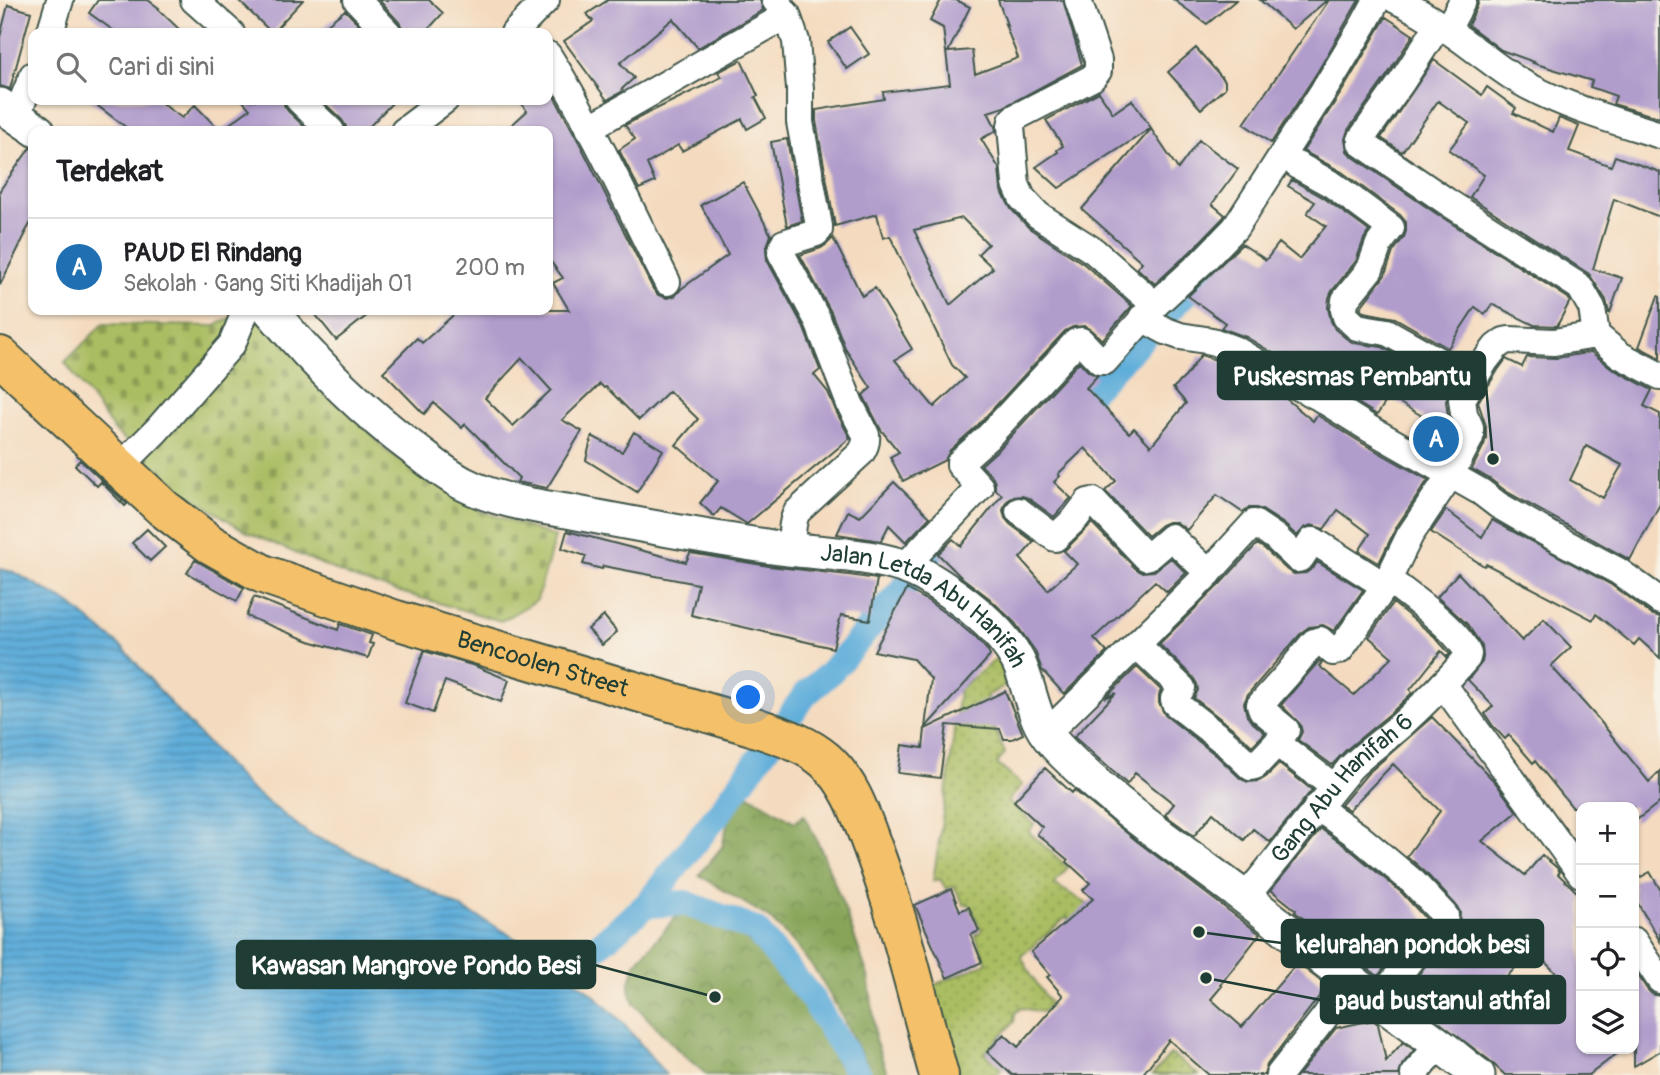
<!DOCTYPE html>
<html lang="id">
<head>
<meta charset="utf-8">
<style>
	:root { --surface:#fff; --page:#f6f6f6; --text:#202124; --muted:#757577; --line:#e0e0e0; --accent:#1f6fb2 }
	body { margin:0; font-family:Pangolin,sans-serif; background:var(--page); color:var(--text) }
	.controls { position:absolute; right:21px; bottom:21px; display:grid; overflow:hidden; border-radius:14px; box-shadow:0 2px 5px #0004 }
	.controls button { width:63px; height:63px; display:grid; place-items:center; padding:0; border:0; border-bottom:2px solid var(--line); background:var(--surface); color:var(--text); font:35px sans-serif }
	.you { position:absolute; left:749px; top:698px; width:24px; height:24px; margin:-18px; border:5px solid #fff; border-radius:50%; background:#1a73e8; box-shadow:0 0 0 10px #1a73e833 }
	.badge { display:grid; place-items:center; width:46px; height:46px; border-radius:50%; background:var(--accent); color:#fff; font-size:23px; font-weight:700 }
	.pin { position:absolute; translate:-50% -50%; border:4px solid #fff; box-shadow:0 2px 7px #0006 }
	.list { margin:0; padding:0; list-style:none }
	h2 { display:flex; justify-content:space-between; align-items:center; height:91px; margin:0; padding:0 28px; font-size:30px }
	h2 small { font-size:23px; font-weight:400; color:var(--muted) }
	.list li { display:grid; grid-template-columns:46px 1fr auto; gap:21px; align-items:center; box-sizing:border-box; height:98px; padding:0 28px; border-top:2px solid var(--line) }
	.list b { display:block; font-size:26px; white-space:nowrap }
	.list p { margin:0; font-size:23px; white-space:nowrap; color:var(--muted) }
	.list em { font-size:23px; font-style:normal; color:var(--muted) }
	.icon { flex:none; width:38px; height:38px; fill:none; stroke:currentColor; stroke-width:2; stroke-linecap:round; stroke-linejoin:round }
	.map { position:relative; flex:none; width:1660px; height:1075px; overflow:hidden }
	.search { position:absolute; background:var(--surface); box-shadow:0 2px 5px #0004; left:28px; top:28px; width:525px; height:77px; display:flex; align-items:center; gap:18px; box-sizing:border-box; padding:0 24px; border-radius:14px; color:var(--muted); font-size:26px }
	.panel { position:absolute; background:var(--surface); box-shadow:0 2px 5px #0004; left:28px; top:126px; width:525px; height:189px; border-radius:14px }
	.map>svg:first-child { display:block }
	.grass { fill:url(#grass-dots); stroke:#647d4b; stroke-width:2 }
	.forest { fill:url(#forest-crowns); stroke:#537046; stroke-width:2 }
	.cemetery { fill:url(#cemetery-stones); stroke:#647d4b; stroke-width:2 }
	.water { fill:url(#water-rules); stroke:#407687; stroke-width:2 }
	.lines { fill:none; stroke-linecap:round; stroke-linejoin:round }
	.canal { stroke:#61aeda; stroke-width:26 }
	.building { fill:#b19dcc; fill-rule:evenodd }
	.minor-casing { stroke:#3f5549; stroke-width:30 }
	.tertiary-casing { stroke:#3f5549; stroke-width:37 }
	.primary-casing { stroke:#3f5549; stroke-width:42 }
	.minor { stroke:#fff; stroke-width:26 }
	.tertiary { stroke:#fff; stroke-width:33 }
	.primary { stroke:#f4c16a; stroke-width:38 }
	.labels { text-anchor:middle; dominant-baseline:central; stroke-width:6; stroke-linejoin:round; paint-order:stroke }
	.street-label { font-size:24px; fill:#1f3d34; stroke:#f7f3e8 }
	.leader { fill:none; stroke:#1f3d34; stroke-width:2.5 }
	.callout-dot { fill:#1f3d34; stroke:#f7f3e8; stroke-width:2.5 }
	.callout { fill:#1f3d34; stroke:#1f3d34; stroke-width:2.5 }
	.callout-label { font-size:26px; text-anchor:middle; font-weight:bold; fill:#fff }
</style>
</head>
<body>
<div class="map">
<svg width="1660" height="1075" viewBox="0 0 1660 1075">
	<defs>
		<pattern id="grass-dots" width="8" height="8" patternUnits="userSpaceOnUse" patternTransform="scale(1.75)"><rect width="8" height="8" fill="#aabd62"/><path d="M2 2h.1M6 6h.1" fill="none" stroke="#8a9b52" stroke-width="1.8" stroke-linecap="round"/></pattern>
		<pattern id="forest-crowns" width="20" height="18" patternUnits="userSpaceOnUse" patternTransform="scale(1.75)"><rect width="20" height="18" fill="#87a458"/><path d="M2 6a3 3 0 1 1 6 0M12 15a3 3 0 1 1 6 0" fill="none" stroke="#6e874a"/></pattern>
		<pattern id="cemetery-stones" width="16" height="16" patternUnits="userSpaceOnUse" patternTransform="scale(1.75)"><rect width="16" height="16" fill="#aabd62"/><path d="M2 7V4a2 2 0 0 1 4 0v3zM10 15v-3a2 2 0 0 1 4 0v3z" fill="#8a9b52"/></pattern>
		<pattern id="water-rules" width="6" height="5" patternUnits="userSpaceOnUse" patternTransform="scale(1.75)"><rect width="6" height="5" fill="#61aeda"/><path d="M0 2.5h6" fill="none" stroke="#4f8fb2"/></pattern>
	</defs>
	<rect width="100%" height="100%" fill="#f7f3e8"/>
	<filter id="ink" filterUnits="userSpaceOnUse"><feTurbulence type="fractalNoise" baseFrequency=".0143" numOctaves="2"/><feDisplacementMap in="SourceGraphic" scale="14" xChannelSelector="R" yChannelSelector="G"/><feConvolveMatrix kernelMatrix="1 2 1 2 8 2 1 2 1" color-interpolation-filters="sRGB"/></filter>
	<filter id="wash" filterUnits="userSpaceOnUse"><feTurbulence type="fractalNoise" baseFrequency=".00686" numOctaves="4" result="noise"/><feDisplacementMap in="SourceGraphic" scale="28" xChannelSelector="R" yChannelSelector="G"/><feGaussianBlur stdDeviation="1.57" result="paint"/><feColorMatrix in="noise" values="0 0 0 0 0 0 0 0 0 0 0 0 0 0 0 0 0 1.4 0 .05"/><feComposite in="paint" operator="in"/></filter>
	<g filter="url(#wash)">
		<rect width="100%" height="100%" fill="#f4dbbf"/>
		<path class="grass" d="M1000 656 1012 682 986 696 994 714 990 718 1005 753 997 764 1022 785 1008 801 1034 824 1029 832 1068 867 1054 884 1094 908 1087 940 1067 917 1021 956 1032 977 1051 1005 1042 1012 1021 1008 1015 1013 1014 1022 985 1053 1002 1069 996 1075H960L948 1054 934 985 987 963 975 935 982 931 969 904 964 905 954 886 946 889 940 879 933 881 949 774 959 689Z
			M1171 1054 1199 1075H1152Z"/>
		<path class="forest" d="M746 793 795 822 804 815 821 849 845 910 868 976 873 1010 875 1040 888 1075H872L837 1007 817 973 794 943 769 918 699 875 722 847 728 822Z
			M684 915 704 917 733 927 764 956 815 1020 849 1075H707L680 1052 634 1004 629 986 635 964 676 917Z"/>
		<path class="cemetery" d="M249 310 339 393 385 450 479 510 555 537 537 600 501 621 358 580 247 532 177 488 114 430 65 362 103 324 214 326Z"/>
		<path class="water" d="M0 569 14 572 70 604 124 649 178 712 248 787 309 834 404 877 502 930 547 959 594 995 624 1024 666 1075H0Z"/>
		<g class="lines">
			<path class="canal" d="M1066 417 1220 259
				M646 905 685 903 756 930 811 997 859 1075
				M547 959 592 951 646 905 722 809 805 695 830 673 929 558"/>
		</g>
		<g id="blocks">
			<path class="building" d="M98 0H148L159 8 158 9 183 33H117L89 13Z
				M238 0H303L272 33Z
				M379 0H429L443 13 425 33H403V29L399 22Z
				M608 0H760L763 10 698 48 673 19 620 63 634 78 622 89 623 91 607 100 564 41 593 21 587 14Z
				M941 0H956L970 7 948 52 972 50 975 74 1018 58 1005 24 1007 25 998 0H1063L1082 65 1004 107 988 112 995 126 996 131 981 139 999 168 1001 190 1011 209 1029 228 1084 264 1132 306 1102 340 1092 330 1085 326 1073 327 1065 331 977 426 950 450 945 460 903 481 890 457 899 452 881 430 863 395 871 388 846 350 831 312 800 255 821 248 827 244 833 238 862 296 875 288 912 349 895 360 934 407 965 378 952 365 890 236 883 238 877 214 835 226 816 121V110L884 99 883 92 950 84 943 28 930 21ZM962 218 988 244 978 254 993 268 950 305 914 230Z
				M1174 0H1236L1207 24Z
				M1260 0H1327L1293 29Z
				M1329 0H1359L1318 71 1271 143 1244 124Z
				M1479 0H1660V118L1613 104 1616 96 1590 87 1592 81 1533 63 1534 62 1501 50 1468 25 1477 7Z
				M8 5 31 12 10 89 0 86V37Z
				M345 10 367 33H316Z
				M1386 17 1413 35 1388 74 1348 130 1345 139 1347 151 1352 156 1437 214 1568 298 1570 301 1557 326 1534 325 1492 304 1485 314 1475 307 1448 348 1395 318 1364 312 1360 308 1385 275 1393 252 1404 237 1406 231V222L1400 215 1342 172 1303 151 1344 88Z
				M850 27 869 54 847 69 828 42Z
				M1196 48 1225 81V88L1201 109 1168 72Z
				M741 60 758 96 755 97 766 118 747 129 742 119 682 151 678 145 647 164 655 182 639 189 619 150 635 139 625 125 646 114 722 77 718 72Z
				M1434 60 1482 95 1487 87 1516 108 1513 113 1553 132 1559 118 1579 126 1569 151 1611 166 1615 156 1660 172V217L1614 199 1593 269 1622 278 1610 313H1609L1606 300 1589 274 1470 197 1484 175 1449 150 1469 123 1438 101 1402 152 1381 138Z
				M548 85 581 146 653 289 658 295 667 298 675 296 681 289 728 255 701 205 743 182 771 235 766 249 767 260 803 326 820 370 814 375 828 392 836 411 850 438 747 524 721 508 714 516 700 503 718 481 676 445 698 419 669 391 639 420 606 387 604 388 600 384 562 420 582 431 547 488 517 482 519 478 465 424 462 428 434 403 424 414 383 372 417 338 422 343 459 310H569L553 283 563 278 548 258V131H505L527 111 519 100H548ZM522 358 551 390 513 426 485 398Z
				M1099 92 1113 113 1132 100 1151 128 1059 188 1036 167 1058 152 1057 150 1063 146 1046 120Z
				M90 100H157L182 118 195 105 220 131 250 109 242 100H284V105L288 111 309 131H131Z
				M321 100H395L365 131H346V126L342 120Z
				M1151 129 1178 169 1199 140 1238 169 1212 204 1225 215 1223 218 1191 251 1155 284 1137 268 1142 262 1082 209Z
				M787 139 802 221 787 226 771 142Z
				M30 148 33 149V219L25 233H26L0 285V190Z
				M1292 180 1324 198 1369 231 1364 239 1356 261 1332 291 1329 298 1328 308 1331 321 1335 329 1347 339 1354 343 1382 347 1451 387 1446 401 1448 416 1454 434 1444 453 1413 435 1424 417 1389 397 1377 415 1334 388 1336 386 1304 365 1301 370 1246 337 1221 328 1225 323 1188 296 1242 244 1266 260 1279 243 1299 259 1326 226 1307 213 1315 202 1288 186Z
				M1658 296 1660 297V358L1639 347Z
				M312 310H374L336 340Z
				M1591 352 1613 369 1652 390 1644 406 1660 414V504L1630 560 1507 492 1490 479 1472 469 1484 445 1486 438V426L1478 402 1498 370 1506 359 1522 367 1527 357 1557 358ZM1586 446 1622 465 1603 498 1570 480Z
				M1201 355 1231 365 1284 397 1313 421 1317 415 1362 443 1428 480 1397 526 1379 563 1359 551 1370 534 1338 510 1324 529 1311 525 1304 528 1297 536 1284 524 1262 510 1256 508H1249L1242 512 1217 495 1187 530 1176 522H1168L1161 525 1148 536 1105 491 1116 481 1085 448 1058 474 1060 476 1054 482 1071 498 1054 517 1028 498 1022 496 1012 497 1006 502 1003 510 1005 518 1010 524 1034 542 1020 558 1048 590 1077 564 1064 551 1092 523 1135 568 1141 572 1154 571 1171 558 1186 573 1167 592 1155 581 1094 638 1107 652 1064 694 1042 670 1035 651 1015 623 989 598 960 576 938 554 953 539 961 546 1002 495 995 489V483L992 476 981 465 1000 448 1079 362 1089 372 1097 376 1086 388 1129 433 1134 428 1151 446 1186 403 1173 388 1185 377Z
				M634 432 663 450 637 492 586 460 592 436 622 452Z
				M80 460 127 504 125 506 101 482 97 486 75 465Z
				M894 482 930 517 906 542 889 525 881 541 837 534 848 511 860 517Z
				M1446 510 1482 537 1492 520 1610 584 1651 614 1660 617V658L1639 639 1634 645 1596 614 1593 620 1486 564 1484 566 1431 532Z
				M147 529 165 547 150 561 132 543Z
				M567 531 686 562 690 553 769 566 849 575 877 579 870 620 841 615 833 648 691 615 698 584 603 566 602 569 583 564 586 556 562 548Z
				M1257 544 1265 549 1287 570 1294 574 1306 573 1314 567 1317 562 1363 590 1334 631 1323 625 1309 627 1302 632 1248 694 1244 703 1247 716 1252 722 1265 733 1252 746 1236 731 1194 698 1198 690 1197 684 1193 677 1159 644 1220 584Z
				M195 560 244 588 237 601 187 573Z
				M1458 573 1522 641 1544 619 1571 647 1551 666 1600 721 1649 782 1660 771V802L1634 822V807H1572L1535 761 1533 763 1509 735 1505 739 1493 726 1485 714 1493 706 1468 680 1482 662 1483 657 1482 646 1467 624 1437 597Z
				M907 589 928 601 952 618 976 638 988 651 990 656 925 728 931 679 913 659 874 651Z
				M254 597 338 630 340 624 372 635 369 643 373 644 368 658 309 641 246 616Z
				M1393 603 1434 636 1450 654 1447 657 1441 651 1410 690 1412 693 1391 713 1346 750 1332 765 1298 740 1302 732 1300 724 1281 705 1319 661 1322 663 1319 666 1354 695 1392 657 1369 637Z
				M604 616 617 632 602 645 588 629Z
				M424 651 475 666 509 680 501 702 445 681 433 713 405 703Z
				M1137 667 1161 690 1159 695V703L1165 715 1216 755 1241 779 1248 782 1259 781 1266 777 1279 764 1312 790 1270 842 1253 829 1244 840 1213 813 1194 836 1165 815 1174 804 1135 773 1127 784 1074 737 1116 693 1105 698Z
				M1005 691 1023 734 1012 739H1004L1000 729 947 725 940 778 898 773 902 745 923 748 925 729Z
				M1432 717 1495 782 1517 812 1482 841 1525 875 1542 855 1556 867 1560 872 1558 874 1581 896V1049H1623L1589 1075H1505L1489 1060 1403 995 1426 965 1456 931 1459 924 1460 912 1456 905 1424 871 1407 856 1440 811 1393 764 1349 810 1341 805 1367 774ZM1532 949 1564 981 1524 1012 1495 990Z
				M1045 768 1072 793 1074 790 1138 842 1260 934 1220 985 1222 986 1211 999 1242 1027 1297 963 1327 986 1267 1065 1264 1075H1209L1169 1040 1142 1075H1012L987 1052 1004 1034 1018 1047 1063 996 1047 977 1050 975 1031 952 1093 899 1083 890 1090 883 1067 862 1068 860 1037 834 1042 827 1014 801Z
				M1321 829 1348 848 1402 893 1425 918 1378 976 1295 912 1296 910 1271 890Z
				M1650 872 1660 889V941L1634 897V881Z
				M951 889 960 911 969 907 979 931 971 935 982 962 947 978 915 905Z
				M1634 969 1647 989 1652 994 1660 996V1051L1634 1066Z
				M1373 1020 1378 1024 1386 1061 1403 1042 1414 1050 1402 1065 1399 1075H1299L1336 1028Z"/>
		</g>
	</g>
	<g filter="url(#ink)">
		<use href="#blocks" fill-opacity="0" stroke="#3f5549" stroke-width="2"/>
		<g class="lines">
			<defs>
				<g id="minor">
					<path d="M194 0 231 33"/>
					<path d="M357 0 388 33"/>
					<path d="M775 0 787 15 796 41 800 89V122L819 226V230L816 233 784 243 781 253 817 319 850 404 866 435C867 442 865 447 861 453L797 512C791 523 792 537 791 550"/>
					<path d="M1078 0 1098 60V71L1092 78 1016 117 1012 121 1011 126 1016 184 1022 198 1038 215 1094 251 1155 305"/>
					<path d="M1396 0C1424 13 1450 31 1474 49 1492 62 1508 76 1528 86 1569 108 1616 121 1660 135"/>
					<path d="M1439 24 1401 83 1361 139V143L1446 201 1580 287 1592 308 1596 335"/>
					<path d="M1447 30 1463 0"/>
					<path d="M50 33 60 0"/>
					<path d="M514 33 546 0"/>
					<path d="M548 55C593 127 629 206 667 282"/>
					<path d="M299 100 331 131"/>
					<path d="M16 117 33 75"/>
					<path d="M589 128 787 15"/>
					<path d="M404 131 445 100"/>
					<path d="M1297 165 1333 185 1391 228 1379 244 1370 269 1345 300 1344 310 1346 317 1357 327 1387 332 1442 363 1471 382"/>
					<path d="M1142 318 1166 331 1180 336 1212 341 1238 351 1289 382 1317 396 1370 429 1481 492 1498 505 1552 536 1618 571 1660 601"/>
					<path d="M1596 335 1620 355 1660 376"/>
					<path d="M120 467 157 430 232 344 246 310"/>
					<path d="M1019 511 1055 538 1075 519 1088 502 1093 501 1146 557 1149 556 1171 537 1209 573"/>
					<path d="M905 566 980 487 960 465V462L988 437 1076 342 1081 341 1100 361H1105L1155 305 1202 262 1235 228 1331 79 1364 24 1377 0"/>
					<path d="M1137 645 1182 688 1174 699 1175 703 1226 743 1251 767 1255 766 1277 743 1334 787"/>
					<path d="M1443 684 1581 874"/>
					<path d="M1047 733 1204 578 1254 523 1275 537 1298 559 1301 558 1312 541H1314L1385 586"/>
					<path d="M1277 743 1286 730 1262 710 1260 705 1287 675 1314 642 1320 640 1333 652 1340 650 1385 586 1410 535 1451 474 1470 438V427L1464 414 1462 399 1485 361 1496 347 1504 341 1509 340 1554 342 1596 335"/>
					<path d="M1317 807 1358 836 1413 882 1445 916 1444 921 1414 955 1379 1000"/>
					<path id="s1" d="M1245 898 1350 768C1366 752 1384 740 1401 725 1424 704 1446 682 1467 658L1468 654C1459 630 1409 596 1388 579"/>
					<path d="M1634 941 1660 980"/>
					<path d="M1279 1075 1324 1018 1351 980"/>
					<path d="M1414 1075 1439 1044"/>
				</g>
				<g id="tertiary">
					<path d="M0 105 38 131"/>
					<path id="s2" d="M270 310C313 361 361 410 415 450 431 462 446 475 464 484 497 501 537 506 572 512 639 525 705 537 772 547 817 554 887 553 925 576 958 596 1000 626 1018 661 1028 681 1031 706 1041 725 1046 735 1056 746 1064 754 1117 807 1180 849 1240 894 1278 922 1314 953 1352 981 1380 1002 1409 1022 1437 1043 1451 1053 1464 1065 1478 1075"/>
				</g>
				<g id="primary">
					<path id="s3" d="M0 356 163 508 210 544 263 574 396 620 752 726C777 735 804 742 825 760 850 782 860 813 871 843 900 919 917 997 939 1075"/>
				</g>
			</defs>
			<use href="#minor" class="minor-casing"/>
			<use href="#tertiary" class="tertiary-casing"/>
			<use href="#primary" class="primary-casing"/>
			<use href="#minor" class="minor"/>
			<use href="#tertiary" class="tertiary"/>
			<use href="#primary" class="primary"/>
		</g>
	</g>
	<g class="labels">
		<g class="street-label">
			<text stroke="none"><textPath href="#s2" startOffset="746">Jalan Letda Abu Hanifah</textPath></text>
			<text stroke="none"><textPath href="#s3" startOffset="637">Bencoolen Street</textPath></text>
			<text stroke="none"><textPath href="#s1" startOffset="147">Gang Abu Hanifah 6</textPath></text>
		</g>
	</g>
	<path class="leader" d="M1493 459L1485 376M1199 932L1282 943M715 997L595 965M1206 978L1321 1000"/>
	<g class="callout-dot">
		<circle cx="1493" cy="459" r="7"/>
		<circle cx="1199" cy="932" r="7"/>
		<circle cx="715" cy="997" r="7"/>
		<circle cx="1206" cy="978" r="7"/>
	</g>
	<g class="callout">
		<rect x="1218" y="352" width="267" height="47" rx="7"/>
		<rect x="1282" y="920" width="261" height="47" rx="7"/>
		<rect x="237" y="941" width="358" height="47" rx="7"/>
		<rect x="1321" y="976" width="244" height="47" rx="7"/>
	</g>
	<g class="callout-label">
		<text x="1352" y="385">Puskesmas Pembantu</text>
		<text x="1413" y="953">kelurahan pondok besi</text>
		<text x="416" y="974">Kawasan Mangrove Pondo Besi</text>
		<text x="1443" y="1009">paud bustanul athfal</text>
	</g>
</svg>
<div class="controls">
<button>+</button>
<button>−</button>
<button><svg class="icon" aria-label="locate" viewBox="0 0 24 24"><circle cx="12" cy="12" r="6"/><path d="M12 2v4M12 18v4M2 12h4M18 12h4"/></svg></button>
<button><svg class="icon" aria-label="layers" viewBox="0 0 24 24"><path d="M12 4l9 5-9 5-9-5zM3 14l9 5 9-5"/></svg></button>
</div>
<div class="you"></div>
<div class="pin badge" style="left:1436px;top:439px">A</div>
<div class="search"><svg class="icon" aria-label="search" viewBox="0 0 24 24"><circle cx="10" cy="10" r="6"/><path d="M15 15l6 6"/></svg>Cari di sini</div>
<section class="panel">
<h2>Terdekat<small></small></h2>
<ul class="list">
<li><span class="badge">A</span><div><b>PAUD El Rindang</b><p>Sekolah · Gang Siti Khadijah 01</p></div><em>200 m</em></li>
</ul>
</section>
</div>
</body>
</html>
